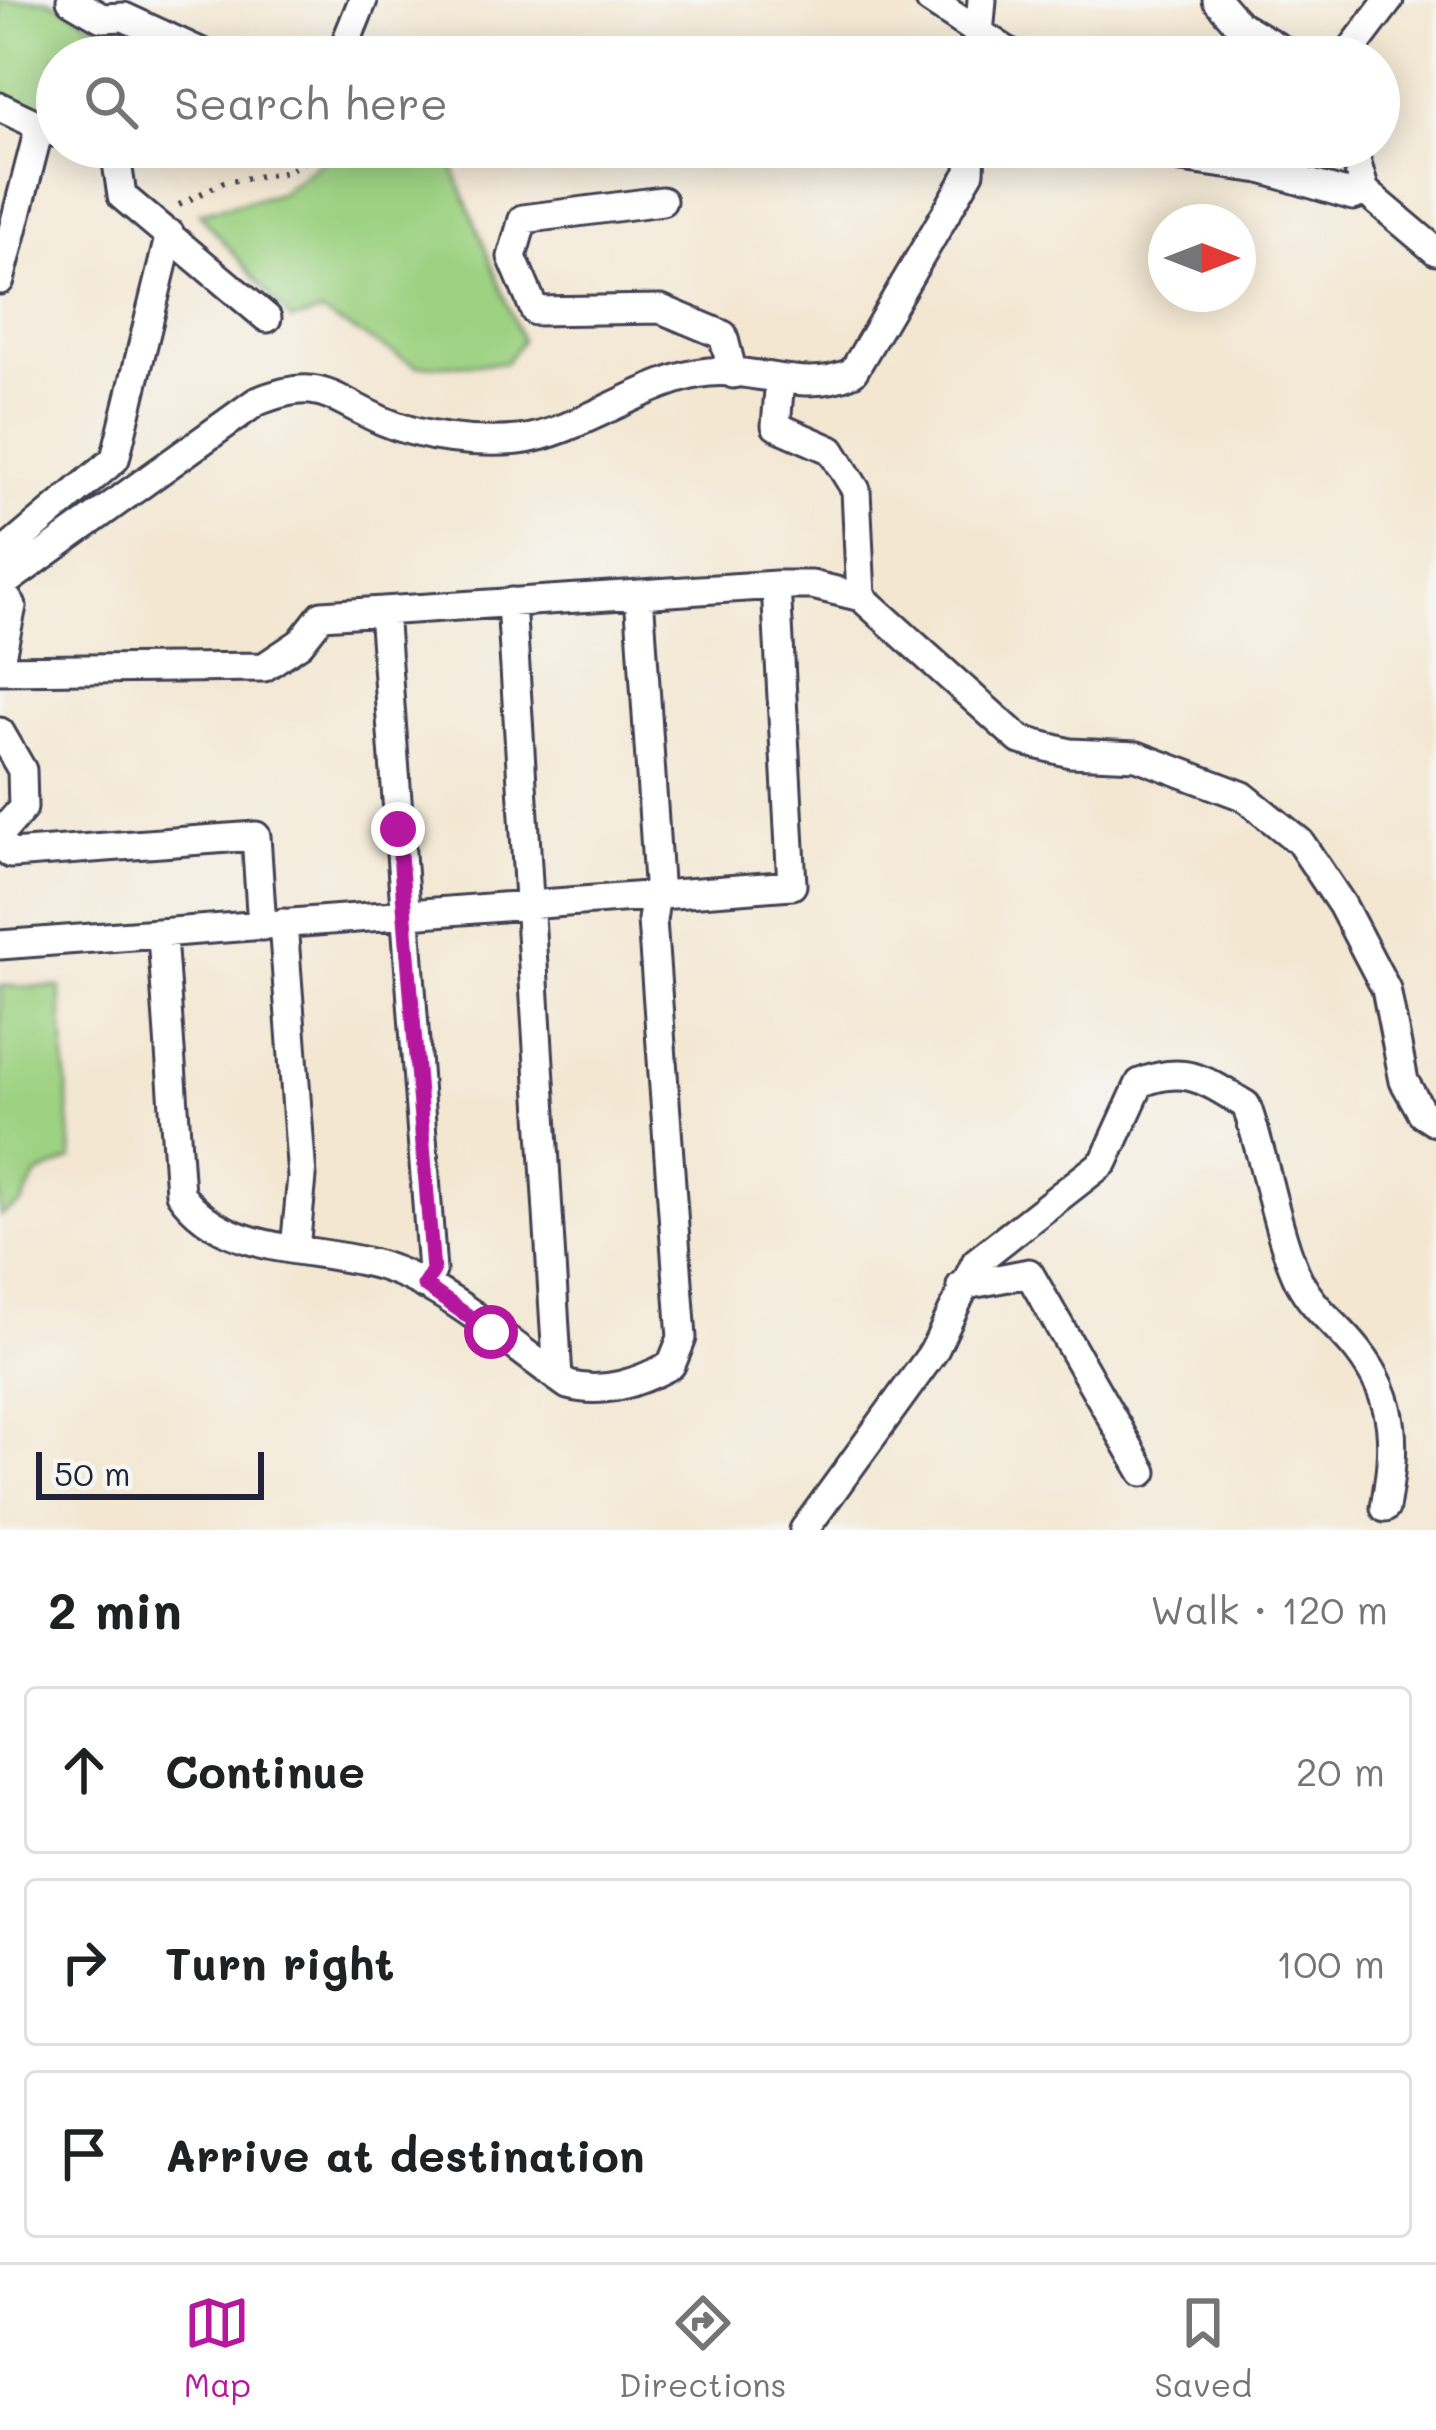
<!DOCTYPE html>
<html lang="en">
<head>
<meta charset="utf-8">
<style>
	:root { --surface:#fff; --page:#f2f2f2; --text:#202124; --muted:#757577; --line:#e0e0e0; --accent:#b5179e }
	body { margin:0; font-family:Mali,sans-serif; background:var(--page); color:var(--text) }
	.compass { position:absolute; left:1148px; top:204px; width:108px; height:108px; border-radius:50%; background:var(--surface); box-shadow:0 6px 30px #0003; rotate:90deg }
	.scale { position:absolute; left:36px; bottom:30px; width:228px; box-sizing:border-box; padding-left:12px; border:6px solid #22223b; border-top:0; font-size:33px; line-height:42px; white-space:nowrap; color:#22223b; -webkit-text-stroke:9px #f6f6f2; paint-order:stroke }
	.stop { position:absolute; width:36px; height:36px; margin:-27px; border:9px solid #b5179e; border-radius:50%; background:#fff }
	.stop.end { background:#b5179e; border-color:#fff; box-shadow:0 3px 12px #0008 }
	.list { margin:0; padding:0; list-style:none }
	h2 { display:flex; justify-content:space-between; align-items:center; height:156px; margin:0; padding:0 48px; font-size:51px }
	h2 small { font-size:39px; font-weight:400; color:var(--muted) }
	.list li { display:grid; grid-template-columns:78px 1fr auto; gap:36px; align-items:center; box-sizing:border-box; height:168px; margin:0 24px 24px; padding:0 24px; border:3px solid var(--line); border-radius:12px }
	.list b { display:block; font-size:45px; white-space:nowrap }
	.list em { font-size:39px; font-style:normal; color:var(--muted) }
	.icon { flex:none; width:66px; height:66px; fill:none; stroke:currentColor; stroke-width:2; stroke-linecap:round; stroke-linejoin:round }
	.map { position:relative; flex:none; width:1436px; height:1530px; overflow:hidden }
	.search { position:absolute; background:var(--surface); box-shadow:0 6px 30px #0003; left:36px; right:36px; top:36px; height:132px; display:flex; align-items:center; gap:30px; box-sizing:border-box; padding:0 42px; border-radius:66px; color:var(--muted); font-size:45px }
	.sheet { height:732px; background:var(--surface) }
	nav { display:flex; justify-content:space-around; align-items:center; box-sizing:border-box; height:168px; border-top:3px solid var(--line); background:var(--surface); font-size:33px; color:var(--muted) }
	nav a { display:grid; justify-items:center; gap:6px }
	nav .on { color:var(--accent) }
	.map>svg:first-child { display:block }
	.green { fill:#9dd282; stroke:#607a5e; stroke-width:3 }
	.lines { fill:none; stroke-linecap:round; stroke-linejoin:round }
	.minor-casing { stroke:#414052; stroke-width:33 }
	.path { stroke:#414052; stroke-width:6; stroke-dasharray:3 9; stroke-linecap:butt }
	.minor { stroke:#fff; stroke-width:27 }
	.route { stroke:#b5179e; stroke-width:15 }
</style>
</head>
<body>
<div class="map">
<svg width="1436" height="1530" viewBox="0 0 1436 1530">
	<rect width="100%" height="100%" fill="#f6f6f2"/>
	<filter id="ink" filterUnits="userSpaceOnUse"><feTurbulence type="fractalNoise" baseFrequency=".00833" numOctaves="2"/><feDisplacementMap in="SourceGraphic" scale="24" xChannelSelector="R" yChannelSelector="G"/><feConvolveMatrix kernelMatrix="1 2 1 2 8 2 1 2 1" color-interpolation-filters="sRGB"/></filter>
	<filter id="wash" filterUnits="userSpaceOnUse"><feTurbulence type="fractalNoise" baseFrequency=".004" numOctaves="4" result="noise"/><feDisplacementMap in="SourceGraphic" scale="48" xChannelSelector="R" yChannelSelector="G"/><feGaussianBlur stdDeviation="2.7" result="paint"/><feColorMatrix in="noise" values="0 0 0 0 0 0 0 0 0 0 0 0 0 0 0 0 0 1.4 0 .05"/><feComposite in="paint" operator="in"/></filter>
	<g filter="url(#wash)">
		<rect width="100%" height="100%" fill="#f3e7d2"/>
		<path class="green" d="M0 0H50L93 24H120L162 43 169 57H57V119L0 93Z
			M340 147H445L522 341 505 363 417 366 322 313 291 320 199 213 280 193Z
			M0 986 60 987 72 1159 36 1176 22 1204 0 1216Z"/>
	</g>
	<g filter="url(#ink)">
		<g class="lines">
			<defs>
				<path id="minor" d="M71 0 102 18 124 17 211 57
					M930 0 1016 57
					M1217 0 1238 24 1294 57
					M340 57 363 0
					M977 57 982 0
					M1346 57 1389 0
					M0 107 53 132
					M107 147 115 149 122 196 267 318
					M1162 147 1181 158 1261 169 1353 196 1365 191
					M1352 147 1365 191 1436 251
					M662 201 523 219 512 257 535 311 661 309 723 335 733 374
					M0 280 39 129
					M780 379 776 426 831 450 856 490 861 597 1020 740 1070 753 1137 756 1243 796 1300 842 1342 905 1386 989 1404 1081 1422 1113 1436 1122
					M0 556 115 459 170 234
					M0 586 256 402C320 376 327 396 383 421 422 438 476 444 519 440 577 434 651 377 709 372 760 368 804 394 853 372L970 172 971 147
					M0 589 12 606 0 661
					M511 602 558 1378
					M383 611 432 1271 424 1285
					M0 670 264 667 300 643 322 615 776 585H812L861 597
					M0 732 22 770 23 808 0 834
					M0 844 11 854 256 836 262 926
					M283 923 302 1177 295 1249
					M162 936 180 1193C225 1257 313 1245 382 1266 448 1287 511 1345 568 1385 604 1395 639 1382 671 1365L682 1338 652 920 658 882 639 594
					M0 945 792 885 776 585
					M961 1286 1029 1273 1143 1472
					M804 1530 934 1351 976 1262 1104 1162 1140 1083C1186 1064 1206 1081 1246 1105 1265 1157 1277 1236 1299 1281 1314 1310 1339 1326 1358 1351 1399 1403 1395 1448 1385 1508"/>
			</defs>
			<use href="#minor" class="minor-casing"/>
			<path class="path" d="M179 205 224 182 287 172 328 147"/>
			<use href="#minor" class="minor"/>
		</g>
	</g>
	<g class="lines" filter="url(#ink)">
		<path class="route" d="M398 829 433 1271 424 1285 491 1332"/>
	</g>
</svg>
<svg class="compass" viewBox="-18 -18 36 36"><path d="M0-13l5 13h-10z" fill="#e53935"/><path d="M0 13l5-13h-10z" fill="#757577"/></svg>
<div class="scale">50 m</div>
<div class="stop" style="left:491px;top:1332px"></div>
<div class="stop end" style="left:398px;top:829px"></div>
<div class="search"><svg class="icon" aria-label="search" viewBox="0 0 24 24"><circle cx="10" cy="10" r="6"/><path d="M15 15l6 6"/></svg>Search here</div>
</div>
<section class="sheet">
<h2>2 min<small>Walk · 120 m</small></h2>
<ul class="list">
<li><svg class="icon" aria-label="ahead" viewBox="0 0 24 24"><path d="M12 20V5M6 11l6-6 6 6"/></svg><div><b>Continue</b></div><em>20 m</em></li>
<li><svg class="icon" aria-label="right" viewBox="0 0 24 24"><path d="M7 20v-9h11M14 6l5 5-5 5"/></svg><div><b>Turn right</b></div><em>100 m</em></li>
<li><svg class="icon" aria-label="arrive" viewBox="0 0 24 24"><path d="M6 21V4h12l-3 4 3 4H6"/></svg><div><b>Arrive at destination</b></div></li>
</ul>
</section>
<nav>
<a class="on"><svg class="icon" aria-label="map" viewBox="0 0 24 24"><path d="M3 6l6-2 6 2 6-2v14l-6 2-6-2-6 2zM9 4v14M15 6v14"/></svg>Map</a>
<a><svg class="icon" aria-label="directions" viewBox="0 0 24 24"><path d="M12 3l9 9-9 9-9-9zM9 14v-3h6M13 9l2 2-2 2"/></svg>Directions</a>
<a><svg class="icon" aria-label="saved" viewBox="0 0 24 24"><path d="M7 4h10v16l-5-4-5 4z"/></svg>Saved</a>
</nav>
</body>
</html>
